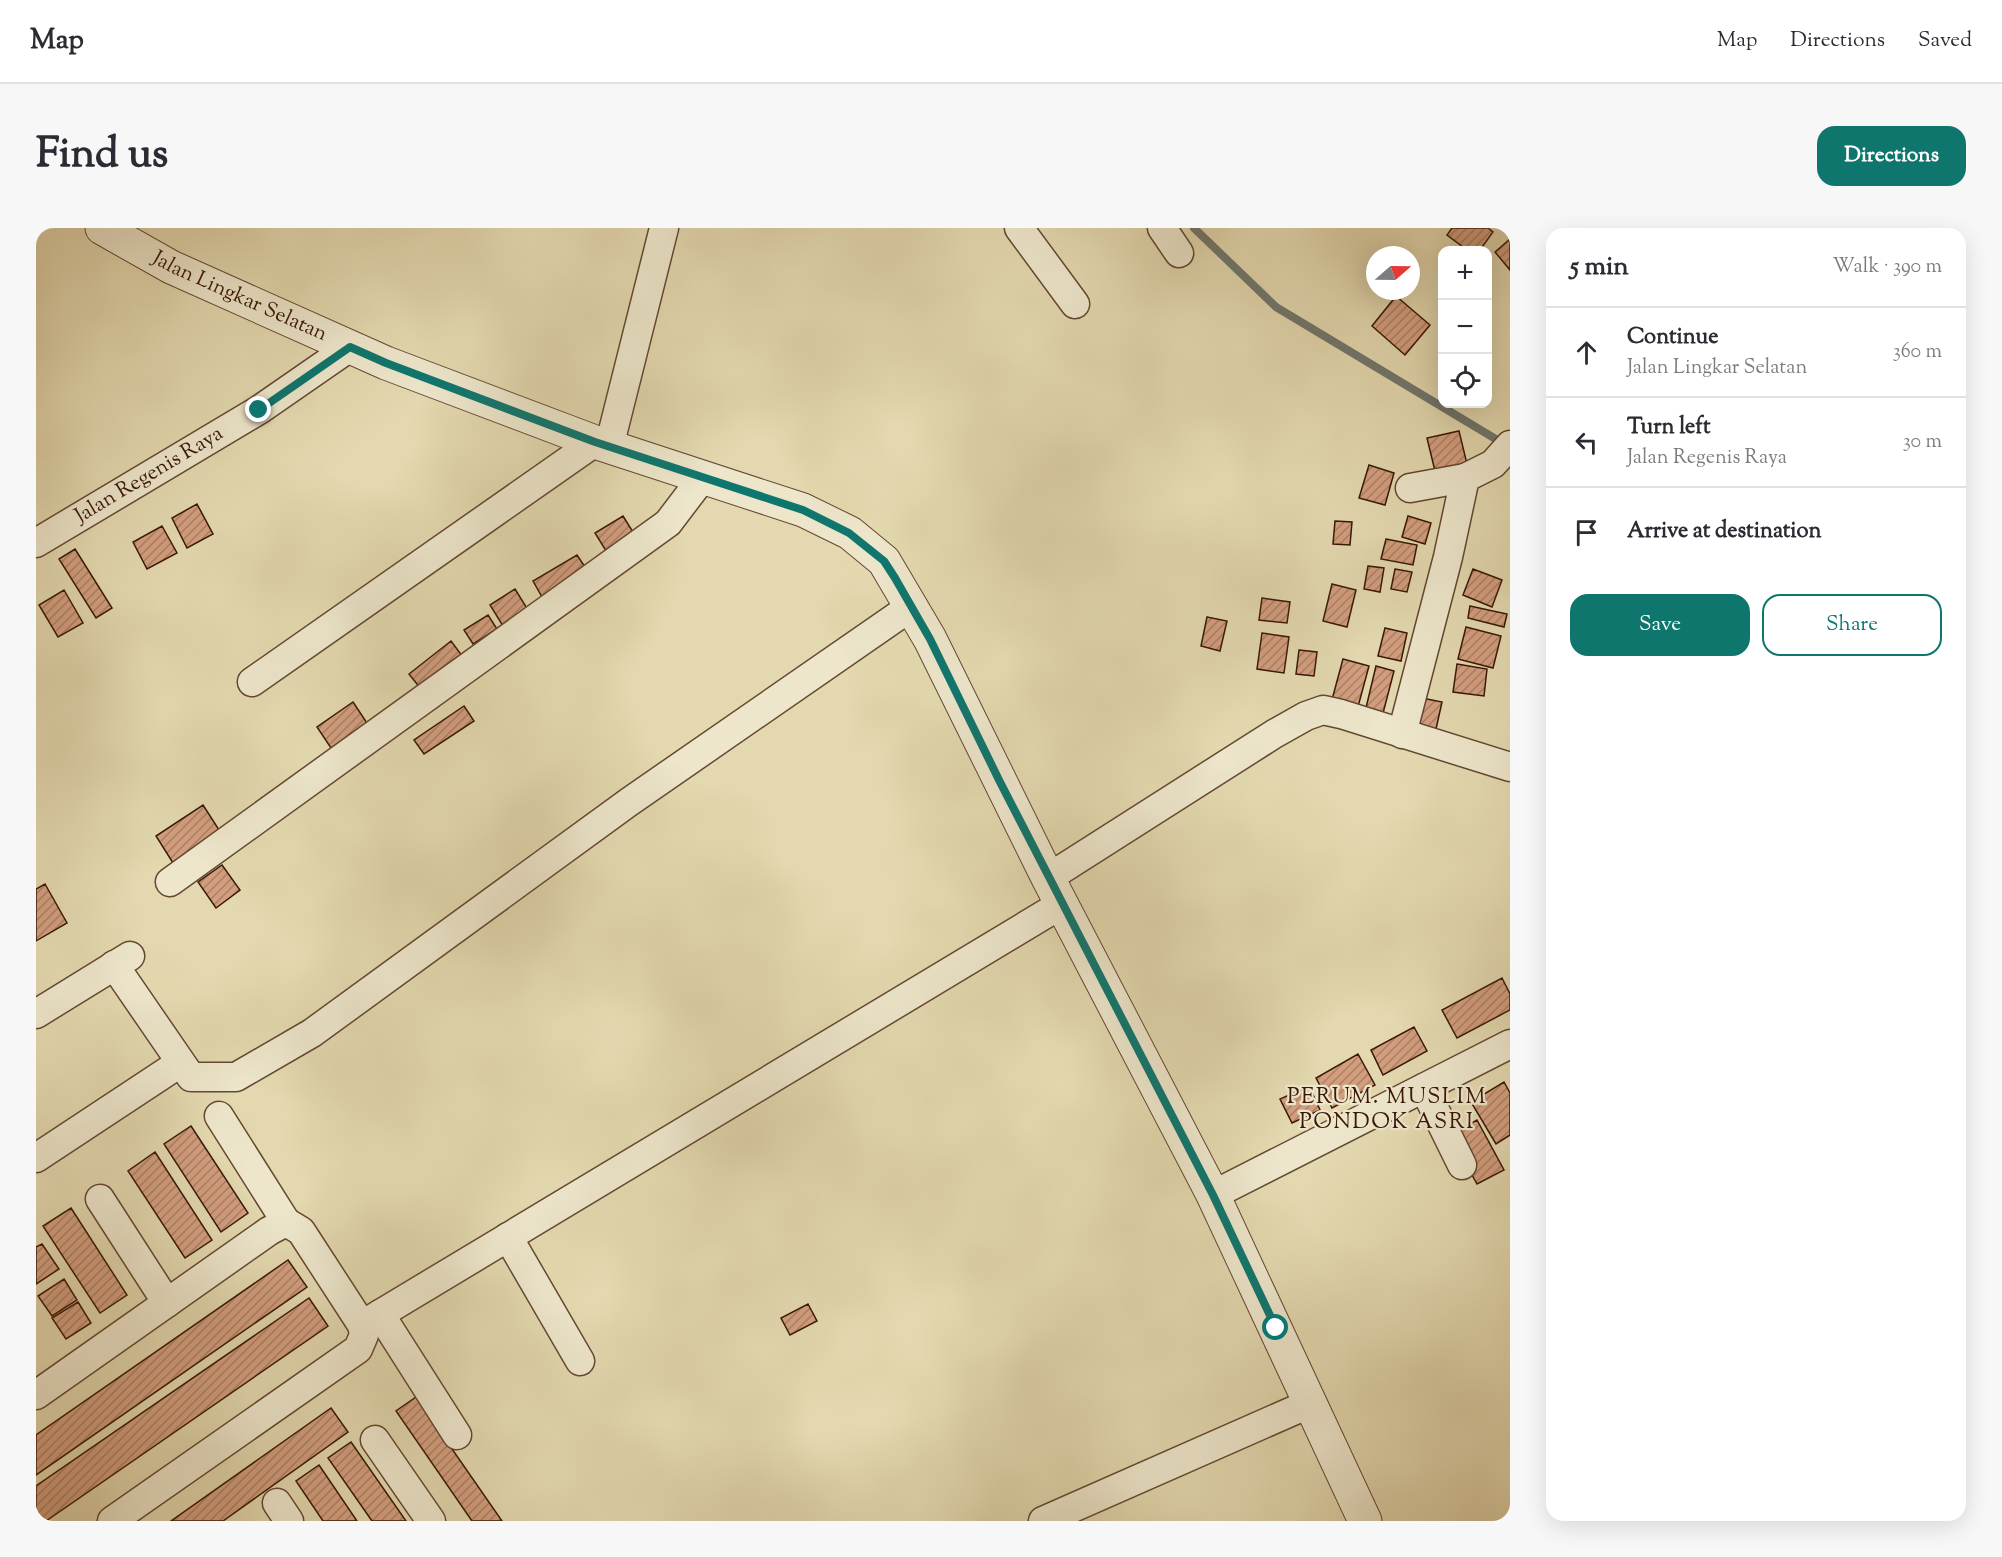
<!DOCTYPE html>
<html lang="en">
<head>
<meta charset="utf-8">
<style>
	:root { --surface:#fff; --page:#f7f7f7; --text:#2b2b33; --muted:#7c7c81; --line:#e1e1e2; --accent:#0f766e }
	body { margin:0; font-family:"Sorts Mill Goudy",serif; background:var(--page); color:var(--text) }
	.controls { position:absolute; right:18px; top:18px; display:grid; overflow:hidden; border-radius:12px; box-shadow:0 6px 24px #0002 }
	.controls button { width:54px; height:54px; display:grid; place-items:center; padding:0; border:0; border-bottom:2px solid var(--line); background:var(--surface); color:var(--text); font:30px sans-serif }
	.compass { position:absolute; left:1330px; top:18px; width:54px; height:54px; border-radius:50%; background:var(--surface); box-shadow:0 6px 24px #0002; rotate:70deg }
	.stop { position:absolute; width:18px; height:18px; margin:-14px; border:4px solid #0f766e; border-radius:50%; background:#fff }
	.stop.end { background:#0f766e; border-color:#fff; box-shadow:0 2px 6px #0008 }
	.list { margin:0; padding:0; list-style:none }
	h2 { display:flex; justify-content:space-between; align-items:center; height:78px; margin:0; padding:0 24px; font-size:26px }
	h2 small { font-size:20px; font-weight:400; color:var(--muted) }
	.list li { display:grid; grid-template-columns:39px 1fr auto; gap:18px; align-items:center; box-sizing:border-box; height:90px; padding:0 24px; border-top:2px solid var(--line) }
	.list b { display:block; font-size:22px; white-space:nowrap }
	.list p { margin:0; font-size:20px; white-space:nowrap; color:var(--muted) }
	.list em { font-size:20px; font-style:normal; color:var(--muted) }
	.actions { display:flex; gap:12px; padding:18px 24px }
	.actions a { flex:1; padding:14px 0; border:2px solid var(--accent); border-radius:18px; text-align:center; font-size:21px; color:var(--accent) }
	.actions .main { background:var(--accent); color:#fff }
	.icon { flex:none; width:33px; height:33px; fill:none; stroke:currentColor; stroke-width:2; stroke-linecap:round; stroke-linejoin:round }
	.map { position:relative; flex:none; width:1474px; height:1293px; overflow:hidden; border-radius:18px }
	header { display:flex; align-items:center; gap:36px; box-sizing:border-box; height:84px; padding:0 30px; background:var(--surface); border-bottom:2px solid var(--line) }
	header strong { font-size:28px }
	nav { display:flex; gap:33px; margin-inline-start:auto; font-size:21px }
	.intro { display:flex; align-items:center; justify-content:space-between; box-sizing:border-box; height:144px; padding:0 36px }
	h1 { margin:0; font-size:42px }
	.button { padding:15px 27px; border-radius:18px; background:var(--accent); color:#fff; font-size:21px; font-weight:700 }
	main { display:flex; gap:36px; padding:0 36px }
	aside { flex:1; background:var(--surface); border-radius:18px; box-shadow:0 6px 24px #0002 }
	.map>svg:first-child { display:block }
	.lines { fill:none; stroke-linecap:round; stroke-linejoin:round }
	.stream { stroke:#71786e; stroke-width:8 }
	.building { fill:url(#building-hatch); stroke:#391807; stroke-width:1.5 }
	.minor-casing { stroke:#644831; stroke-width:31 }
	.tertiary-casing { stroke:#644831; stroke-width:35 }
	.minor { stroke:#ede6cb; stroke-width:28 }
	.tertiary { stroke:#ede6cb; stroke-width:33 }
	.route { stroke:#0f766e; stroke-width:8 }
	.labels { text-anchor:middle; dominant-baseline:central; stroke-width:4.5; stroke-linejoin:round; paint-order:stroke }
	.street-label { font-size:21px; fill:#391807; stroke:#ede6cb }
	.neighbourhood-label { font-size:22px; letter-spacing:1.5px; fill:#391807; stroke:#ede6cb }
</style>
</head>
<body>
<header>
<strong>Map</strong>
<nav><a>Map</a><a>Directions</a><a>Saved</a></nav>
</header>
<div class="intro"><h1>Find us</h1><a class="button">Directions</a></div>
<main>
<div class="map">
<svg width="1474" height="1293" viewBox="0 0 1474 1293">
	<defs>
		<pattern id="building-hatch" width="6" height="6" patternUnits="userSpaceOnUse" patternTransform="scale(1.5)"><rect width="6" height="6" fill="#d29e7e"/><path d="M-1 1l2-2M0 6l6-6M5 7l2-2" fill="none" stroke="#ab8065"/></pattern>
	</defs>
	<rect width="100%" height="100%" fill="#e3d8af"/>
	<filter id="stains"><feTurbulence type="fractalNoise" baseFrequency=".00333" numOctaves="4"/><feColorMatrix values="0 0 0 0 .2 0 0 0 0 .09 0 0 0 0 .02 0 0 0 .5 -.17"/></filter>
	<radialGradient id="worn" r=".72"><stop offset=".6" stop-color="#630" stop-opacity="0"/><stop offset="1" stop-color="#630" stop-opacity=".3"/></radialGradient>
	<g class="lines">
		<path class="stream" d="M1158 0 1240 79 1468 216"/>
	</g>
	<path class="building" d="M1416 0H1452L1457 4 1444 22H1431L1411 7Z
		M1474 11V42L1459 24Z
		M1360 68 1394 97 1369 127 1336 98Z
		M1423 203 1431 236 1399 243 1391 210Z
		M1333 237 1358 245 1349 277 1323 270Z
		M161 276 177 306 151 320 136 290Z
		M587 288 600 309 572 326 559 305Z
		M1372 288 1395 295 1389 316 1366 309Z
		M1299 293 1316 294 1314 317 1297 316Z
		M126 298 141 325 111 341 97 314Z
		M1350 311 1381 317 1377 337 1345 331Z
		M39 321 76 380 60 390 23 331Z
		M541 327 551 342 506 369 497 353Z
		M1332 338 1348 340 1344 364 1328 361Z
		M1359 341 1376 344 1371 364 1355 361Z
		M1437 341 1466 352 1456 379 1427 367Z
		M1296 356 1320 362 1311 399 1287 393Z
		M479 361 492 382 467 398 454 377Z
		M28 362 47 395 22 409 3 377Z
		M1226 370 1254 374 1251 395 1223 392Z
		M1434 378 1471 386 1468 399 1432 390Z
		M452 387 461 401 437 416 428 402Z
		M1171 389 1191 393 1184 423 1165 418Z
		M1430 399 1465 408 1457 440 1422 431Z
		M1349 400 1371 405 1365 433 1342 428Z
		M1226 405 1253 409 1248 445 1221 441Z
		M415 413 427 429 385 461 373 446Z
		M1263 422 1281 424 1278 448 1260 446Z
		M1307 431 1333 438 1320 486 1294 479Z
		M1421 436 1451 441 1448 468 1417 464Z
		M1340 438 1358 443 1346 489 1329 484Z
		M1381 469 1406 474 1398 510 1373 505Z
		M317 474 331 495 295 520 281 499Z
		M428 478 438 493 388 526 378 512Z
		M167 577 185 605 137 635 120 608Z
		M186 637 204 662 180 680 162 654Z
		M9 656 31 695 0 713V661Z
		M1466 750 1474 766V782L1421 810 1406 782Z
		M1378 799 1391 823 1347 847 1335 822Z
		M1322 826 1339 857 1296 880 1280 850Z
		M1468 854 1474 865V907L1460 916 1435 874Z
		M1273 858 1284 882 1256 895 1244 871Z
		M1441 892 1468 942 1441 956 1414 907Z
		M155 898 212 985 185 1004 128 916Z
		M119 924 176 1012 149 1030 92 943Z
		M35 980 91 1067 64 1085 7 998Z
		M6 1016 23 1041 0 1056V1019Z
		M252 1032 271 1059 0 1247V1207Z
		M28 1051 41 1072 16 1088 2 1068Z
		M273 1070 292 1098 10 1293H0V1258Z
		M42 1074 55 1095 30 1111 16 1090Z
		M772 1076 781 1093 754 1107 745 1090Z
		M380 1169 466 1293H436L360 1183Z
		M295 1180 312 1204 187 1293H135Z
		M315 1214 370 1293H336L292 1230Z
		M283 1237 321 1293H287L260 1253Z"/>
	<g class="lines">
		<defs>
			<g id="minor">
				<path d="M983 0 1039 76"/>
				<path d="M1126 0 1143 25"/>
				<path d="M573 219 628 0"/>
				<path d="M1374 260 1429 250"/>
				<path id="s1" d="M0 315 223 182 314 119"/>
				<path d="M216 454 559 214"/>
				<path d="M1366 506 1412 329 1429 250 1457 236 1474 217"/>
				<path d="M1012 650 1238 506 1270 488 1287 482 1305 486 1474 539"/>
				<path d="M134 654 632 295 667 249"/>
				<path d="M78 737 155 849H200L276 805 593 574 876 378"/>
				<path d="M0 786 94 728"/>
				<path d="M1388 860 1426 937"/>
				<path d="M183 888 250 994"/>
				<path d="M0 930 144 835"/>
				<path d="M1177 967 1474 816"/>
				<path d="M64 971 131 1075"/>
				<path d="M472 1009 544 1133"/>
				<path d="M344 1086 421 1207"/>
				<path d="M326 1097 1026 676"/>
				<path d="M0 1167 233 1003 250 994 265 1003 326 1097 328 1107 322 1121 76 1293"/>
				<path d="M339 1212 395 1293"/>
				<path d="M241 1275 253 1293"/>
				<path d="M1007 1293 1275 1175"/>
			</g>
			<g id="tertiary">
				<path id="s2" d="M66 0 135 39 350 135 559 214 767 282 814 305 848 333 894 411 1012 650 1177 967 1329 1293"/>
			</g>
		</defs>
		<use href="#minor" class="minor-casing"/>
		<use href="#tertiary" class="tertiary-casing"/>
		<use href="#minor" class="minor"/>
		<use href="#tertiary" class="tertiary"/>
	</g>
	<g class="lines">
		<path class="route" d="M223 182 314 119 350 135 559 214 767 282 813 305 848 333 859 350 894 411 964 554 1177 967 1240 1100"/>
	</g>
	<g class="labels">
		<g class="street-label">
			<text stroke="none"><textPath href="#s2" startOffset="154">Jalan Lingkar Selatan</textPath></text>
			<text stroke="none"><textPath href="#s1" startOffset="132">Jalan Regenis Raya</textPath></text>
		</g>
		<g class="neighbourhood-label">
			<text x="1351" y="870">PERUM. MUSLIM<tspan x="1351" dy="25">PONDOK ASRI</tspan></text>
		</g>
	</g>
	<rect width="100%" height="100%" filter="url(#stains)"/>
	<rect width="100%" height="100%" fill="url(#worn)"/>
</svg>
<div class="controls">
<button>+</button>
<button>−</button>
<button><svg class="icon" aria-label="locate" viewBox="0 0 24 24"><circle cx="12" cy="12" r="6"/><path d="M12 2v4M12 18v4M2 12h4M18 12h4"/></svg></button>
</div>
<svg class="compass" viewBox="-18 -18 36 36"><path d="M0-13l5 13h-10z" fill="#e53935"/><path d="M0 13l5-13h-10z" fill="#7c7c81"/></svg>
<div class="stop" style="left:1240px;top:1100px"></div>
<div class="stop end" style="left:223px;top:182px"></div>
</div>
<aside>
<h2>5 min<small>Walk · 390 m</small></h2>
<ul class="list">
<li><svg class="icon" aria-label="ahead" viewBox="0 0 24 24"><path d="M12 20V5M6 11l6-6 6 6"/></svg><div><b>Continue</b><p>Jalan Lingkar Selatan</p></div><em>360 m</em></li>
<li><svg class="icon" aria-label="left" viewBox="0 0 24 24"><path d="M17 20v-9H6M10 6l-5 5 5 5"/></svg><div><b>Turn left</b><p>Jalan Regenis Raya</p></div><em>30 m</em></li>
<li><svg class="icon" aria-label="arrive" viewBox="0 0 24 24"><path d="M6 21V4h12l-3 4 3 4H6"/></svg><div><b>Arrive at destination</b></div></li>
</ul>
<div class="actions"><a class="main">Save</a><a>Share</a></div>
</aside>
</main>
</body>
</html>
